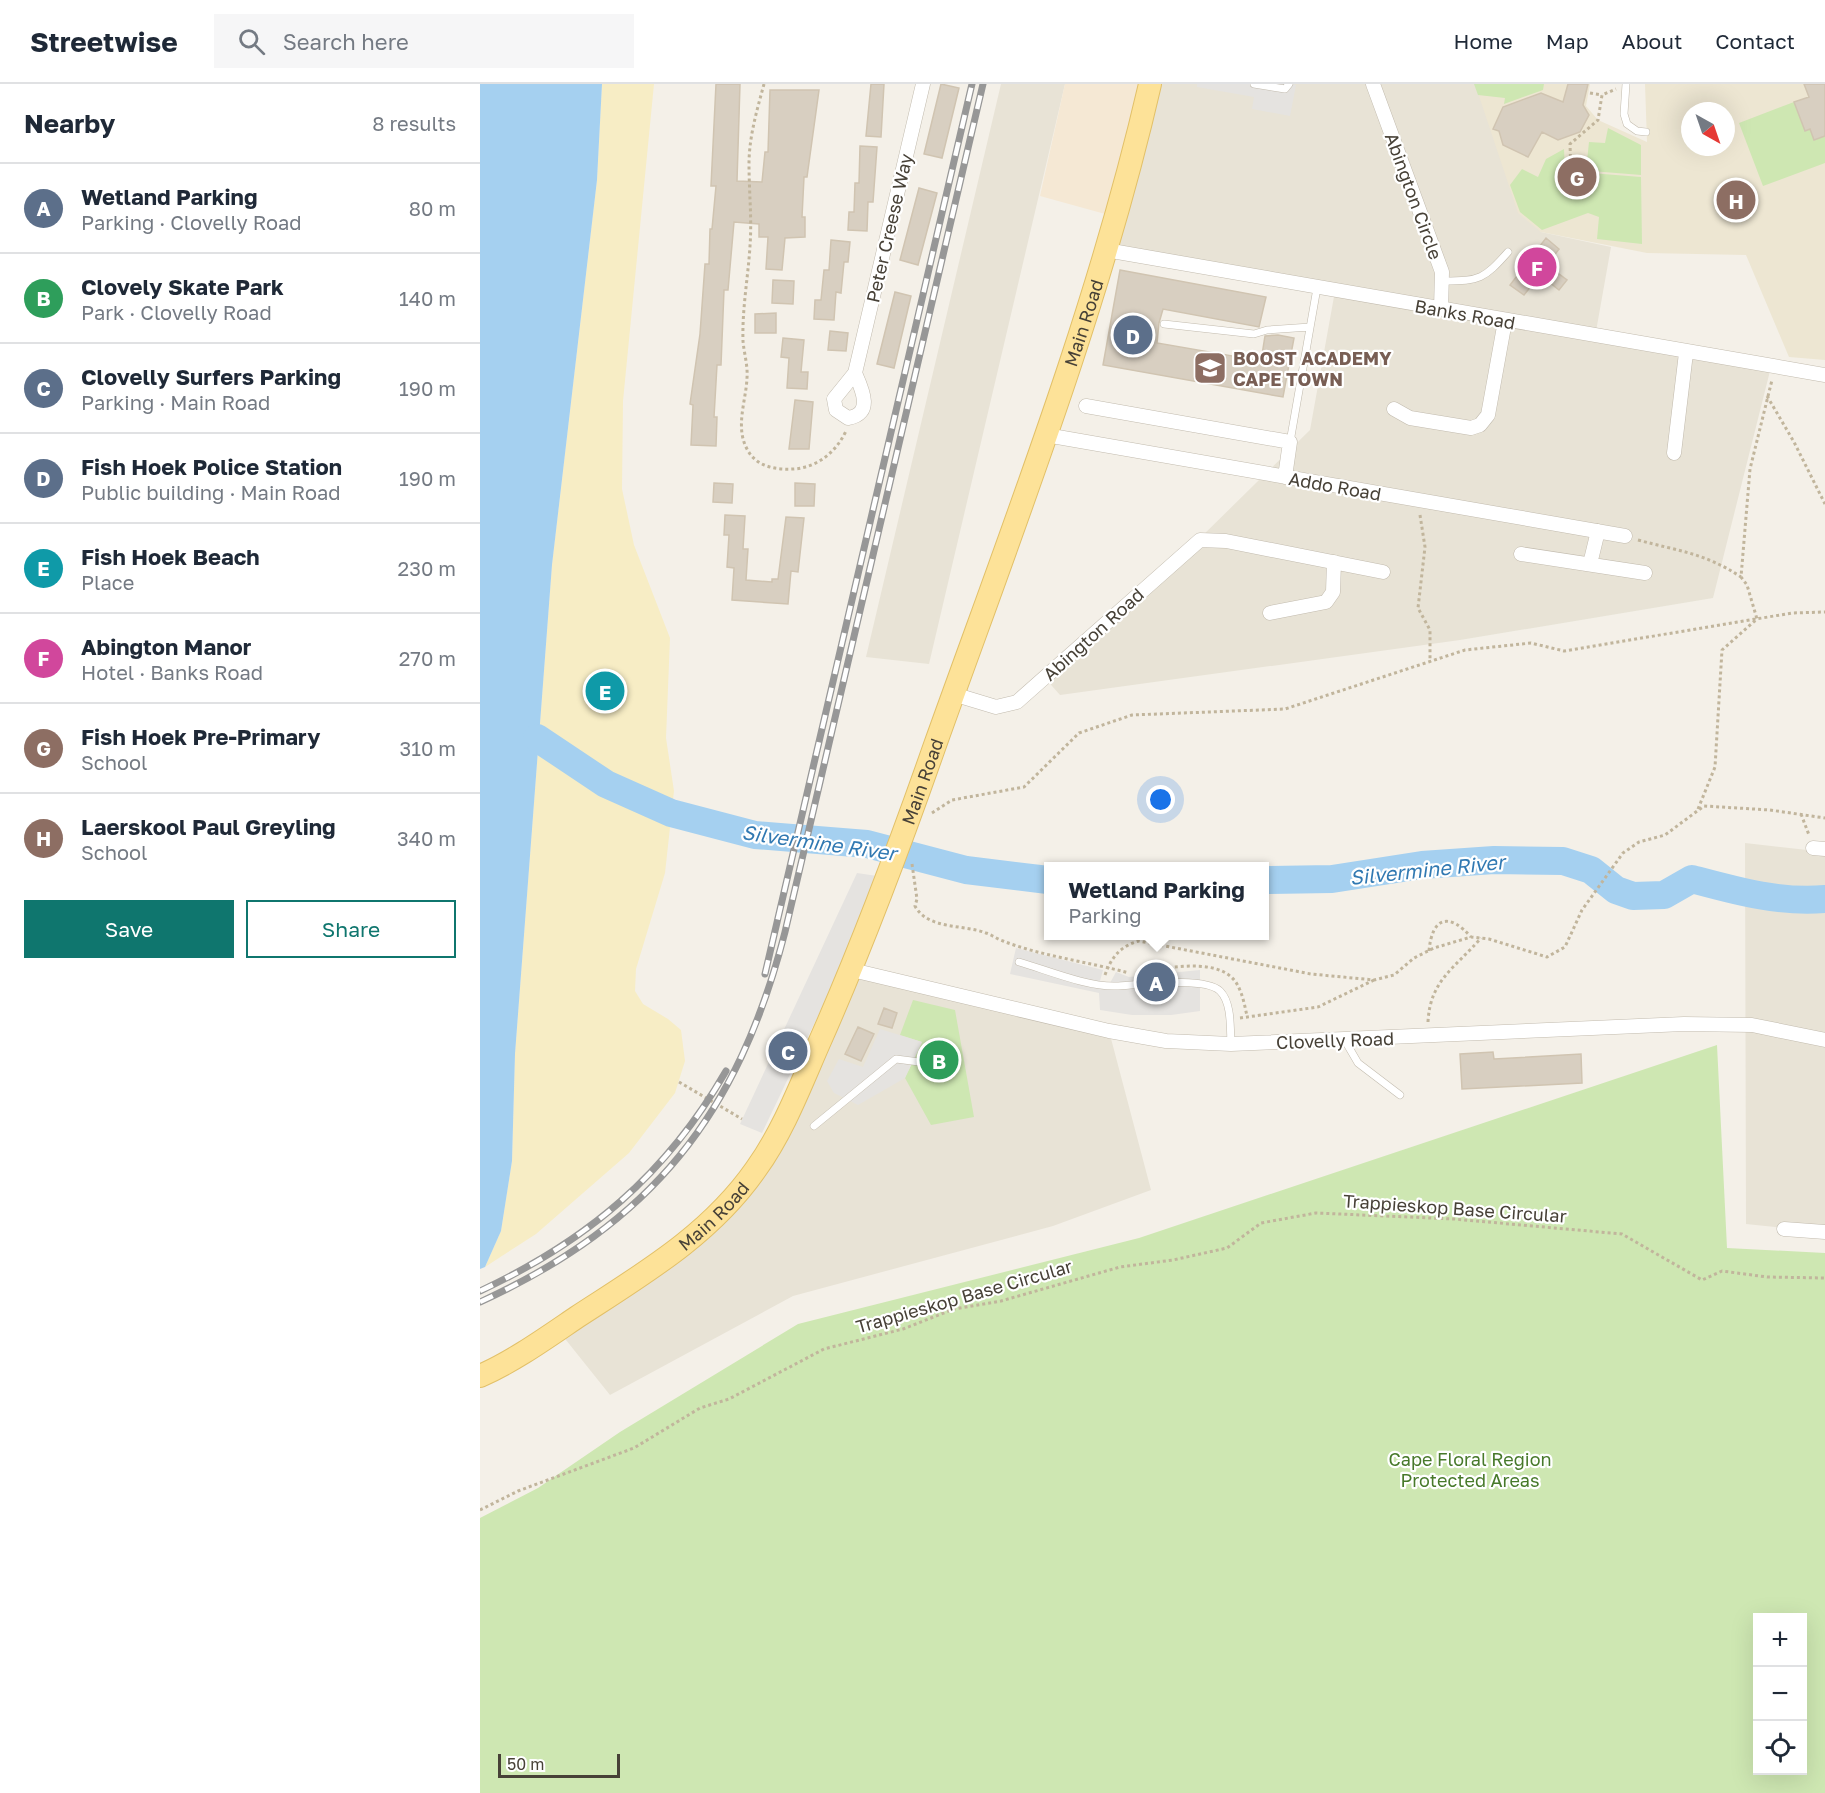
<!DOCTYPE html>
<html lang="en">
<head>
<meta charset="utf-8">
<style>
	:root { --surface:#fff; --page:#f6f6f7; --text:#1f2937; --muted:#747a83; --line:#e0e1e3; --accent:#0f766e }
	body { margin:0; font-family:"Golos Text",sans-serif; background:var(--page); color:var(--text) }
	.controls { position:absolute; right:18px; bottom:18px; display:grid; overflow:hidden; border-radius:0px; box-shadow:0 6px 24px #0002 }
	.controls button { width:54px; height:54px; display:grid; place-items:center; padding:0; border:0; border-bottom:2px solid var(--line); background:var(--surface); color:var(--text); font:30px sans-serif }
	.compass { position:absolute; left:1201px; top:18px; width:54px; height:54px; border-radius:50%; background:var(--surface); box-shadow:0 6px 24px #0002; rotate:140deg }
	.scale { position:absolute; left:18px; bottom:15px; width:122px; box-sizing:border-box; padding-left:6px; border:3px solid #474137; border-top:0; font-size:16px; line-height:21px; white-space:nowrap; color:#474137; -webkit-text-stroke:4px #fff; paint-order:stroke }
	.you { position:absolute; left:681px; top:716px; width:21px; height:21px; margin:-15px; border:4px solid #fff; border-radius:50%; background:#1a73e8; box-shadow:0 0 0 9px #1a73e833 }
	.badge { display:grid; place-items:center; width:39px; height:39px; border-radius:50%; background:var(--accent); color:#fff; font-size:20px; font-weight:700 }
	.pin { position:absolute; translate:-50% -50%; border:3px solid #fff; box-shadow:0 2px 6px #0006 }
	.popup { position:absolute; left:564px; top:778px; width:225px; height:78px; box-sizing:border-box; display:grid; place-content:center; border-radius:0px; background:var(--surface); filter:drop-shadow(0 2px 4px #0005); font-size:20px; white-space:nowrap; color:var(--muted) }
	.popup b { font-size:22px; color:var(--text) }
	.popup::after { content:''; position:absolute; left:50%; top:100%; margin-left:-12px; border:12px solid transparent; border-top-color:var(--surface) }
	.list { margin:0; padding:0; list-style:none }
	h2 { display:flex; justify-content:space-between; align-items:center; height:78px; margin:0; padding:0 24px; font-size:26px }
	h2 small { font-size:20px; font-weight:400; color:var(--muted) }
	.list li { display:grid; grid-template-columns:39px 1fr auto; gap:18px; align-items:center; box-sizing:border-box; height:90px; padding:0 24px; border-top:2px solid var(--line) }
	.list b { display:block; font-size:22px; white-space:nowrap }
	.list p { margin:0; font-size:20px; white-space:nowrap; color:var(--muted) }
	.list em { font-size:20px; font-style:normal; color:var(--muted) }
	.actions { display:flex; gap:12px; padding:18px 24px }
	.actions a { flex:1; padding:14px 0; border:2px solid var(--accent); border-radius:0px; text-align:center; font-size:21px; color:var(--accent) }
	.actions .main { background:var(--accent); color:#fff }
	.icon { flex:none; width:33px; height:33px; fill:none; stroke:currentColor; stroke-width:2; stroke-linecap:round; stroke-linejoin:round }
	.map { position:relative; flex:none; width:1345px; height:1709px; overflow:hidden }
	header { display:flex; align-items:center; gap:36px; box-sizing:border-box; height:84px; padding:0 30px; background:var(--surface); border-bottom:2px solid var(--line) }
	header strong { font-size:28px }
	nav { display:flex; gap:33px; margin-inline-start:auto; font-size:21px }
	.search { width:420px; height:54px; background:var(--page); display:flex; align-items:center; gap:15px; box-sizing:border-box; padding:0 21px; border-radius:0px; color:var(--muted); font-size:22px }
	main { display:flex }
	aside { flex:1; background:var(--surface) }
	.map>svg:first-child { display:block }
	.residential { fill:#e8e3d6 }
	.commercial { fill:#f5e8d4 }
	.education { fill:#ede6d2; fill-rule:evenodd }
	.green { fill:#cee7b2; fill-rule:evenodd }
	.sand { fill:#f7edc5 }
	.parking { fill:#e5e3e0 }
	.water { fill:#a5d0f0 }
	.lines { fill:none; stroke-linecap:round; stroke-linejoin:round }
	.river { stroke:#a5d0f0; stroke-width:28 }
	.building { fill:#d8cfc1; stroke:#d0c4b1; stroke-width:1.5 }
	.service-casing { stroke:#c2bbae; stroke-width:8 }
	.minor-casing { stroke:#c2bbae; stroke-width:15 }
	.primary-casing { stroke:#e2c068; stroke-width:24 }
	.path { stroke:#c1b59c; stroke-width:3; stroke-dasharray:3 3; stroke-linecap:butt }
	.service { stroke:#fff; stroke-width:7 }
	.minor { stroke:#fff; stroke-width:14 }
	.primary { stroke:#fde298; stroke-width:22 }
	.rail-casing { stroke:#979797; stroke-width:7 }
	.rail { stroke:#fff; stroke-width:4.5; stroke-dasharray:14; stroke-linecap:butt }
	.labels { text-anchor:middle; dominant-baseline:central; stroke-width:4.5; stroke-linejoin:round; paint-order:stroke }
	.street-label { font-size:18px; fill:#474137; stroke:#fff }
	.education-label { font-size:18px; font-weight:bold; fill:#785e54; stroke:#fff; text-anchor:start }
	.park-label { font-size:18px; fill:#47792a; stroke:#fff }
	.water-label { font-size:20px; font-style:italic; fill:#3179b2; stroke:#fff }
</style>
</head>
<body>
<header>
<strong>Streetwise</strong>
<div class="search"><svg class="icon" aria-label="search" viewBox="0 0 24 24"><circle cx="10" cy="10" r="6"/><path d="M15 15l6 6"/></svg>Search here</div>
<nav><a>Home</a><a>Map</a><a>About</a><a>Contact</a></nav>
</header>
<main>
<aside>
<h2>Nearby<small>8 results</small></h2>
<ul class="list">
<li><span class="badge" style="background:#5c6f8a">A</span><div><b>Wetland Parking</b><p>Parking · Clovelly Road</p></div><em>80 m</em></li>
<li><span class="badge" style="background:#2e9e5b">B</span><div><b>Clovely Skate Park</b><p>Park · Clovelly Road</p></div><em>140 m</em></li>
<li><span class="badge" style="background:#5c6f8a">C</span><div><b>Clovelly Surfers Parking</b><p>Parking · Main Road</p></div><em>190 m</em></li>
<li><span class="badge" style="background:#5c6f8a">D</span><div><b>Fish Hoek Police Station</b><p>Public building · Main Road</p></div><em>190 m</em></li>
<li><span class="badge" style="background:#0f9aa8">E</span><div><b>Fish Hoek Beach</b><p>Place</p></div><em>230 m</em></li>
<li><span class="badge" style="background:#d1479c">F</span><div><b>Abington Manor</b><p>Hotel · Banks Road</p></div><em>270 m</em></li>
<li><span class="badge" style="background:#8d6e63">G</span><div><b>Fish Hoek Pre-Primary</b><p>School</p></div><em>310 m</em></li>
<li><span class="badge" style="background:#8d6e63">H</span><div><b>Laerskool Paul Greyling</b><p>School</p></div><em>340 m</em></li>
</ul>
<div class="actions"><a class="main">Save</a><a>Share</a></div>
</aside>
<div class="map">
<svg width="1345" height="1709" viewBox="0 0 1345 1709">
	<rect width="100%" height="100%" fill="#f4f0e8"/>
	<path class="residential" d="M521 0H585L449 580 386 573Z
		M670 0H995L1061 148 1131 163 1115 253 1291 283 1233 514 980 556 580 611 564 593 716 458 830 346 855 207 626 166Z
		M1265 759 1345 768V1148L1266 1140Z
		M372 886 629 947 671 1106 573 1142 313 1212 130 1311 78 1246 253 1116Z"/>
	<path class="commercial" d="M585 0H670L636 133 560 112Z"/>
	<path class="education" d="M995 0H1110L1106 22 1118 36 1167 58 1165 0H1345V276L1309 273 1266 171 1167 169 1061 148 1038 129ZM1210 27H1246V63H1210Z"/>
	<path class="green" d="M994 0H1064L1063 6 1024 20 1025 14 998 11Z
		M1314 18 1325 47 1330 45 1334 56 1345 52V79L1283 102 1259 39Z
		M1128 44 1161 61V91L1099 86 1097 77H1107L1109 58 1125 59Z
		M1084 65 1085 87 1161 93 1162 160 1117 155 1119 133 1108 129 1062 146 1040 128 1030 101 1042 85 1058 93 1066 75Z
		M433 916 475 926 494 1033 451 1041 425 994 442 958 420 951Z
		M1237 961 1247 1164 1345 1169V1709H0V1434L58 1404 140 1348 318 1240 659 1154ZM1278 1534H1322V1686H1278Z"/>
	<path class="sand" d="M122 0H174L143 317 142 405 154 461 190 554 186 654 194 707 185 789 156 885 155 907 163 920 188 935 201 946 205 977 195 1009 149 1069 56 1150 5 1183 21 1147 32 1077 35 970 72 481 117 96Z"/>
	<path class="parking" d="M717 0H812L816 1 810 32 772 25 774 13 717 3Z
		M377 789 397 792 368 869 282 1049 260 1040Z
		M536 864 623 886 620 897 630 899 636 888 649 893 720 886V927L691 931H652L620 926 619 909 530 890Z
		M400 945 442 958 425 994 378 1021 354 1009 347 997 359 975 383 983Z"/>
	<path class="water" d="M0 0H122L117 96 72 481 35 970 32 1077 21 1147 5 1183 0 1185Z"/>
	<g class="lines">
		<path class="river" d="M57 654 126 700 191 729 275 751 387 760 486 786 568 796
			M784 796 852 795 942 781 1014 776 1083 777 1111 786 1136 806 1153 812 1184 811 1212 795C1257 807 1299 819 1345 815"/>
	</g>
	<path class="building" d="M236 0H260L257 97 282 98 285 68H288L290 6H339L327 93H324L322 133H325V153L305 154 302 186 286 185 288 153H279V140L254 138 248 206H244L241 281H237L234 333H237L236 362 211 361 213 321 210 320 220 250 225 180H229L230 145H232L236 102H231Z
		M391 0H404L401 53 386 52Z
		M461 0 479 4 462 74 444 70Z
		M1088 0H1108L1103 21 1109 31 1100 48 1078 56 1062 48 1048 73 1023 61 1019 47 1013 45 1023 23 1061 9 1083 18Z
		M1324 0H1345V52L1334 56 1330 45 1325 47 1314 18 1329 13Z
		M380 62 397 63 393 118H388L387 147 368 146 369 128H374L375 99H379Z
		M439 104 457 109 438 181 420 176Z
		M1066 154 1079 165 1067 181 1087 196 1079 206 1060 191 1044 211 1030 201Z
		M351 156 370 158 368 178H364L361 209 356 208 354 236 334 235 335 216H341L344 186H349Z
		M640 186 786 213 779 243 683 225 679 239 677 259 781 277 785 252 798 251 814 254 803 313 623 281Z
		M293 196 314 197 313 220 292 219Z
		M415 208 431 212 414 284 397 280Z
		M296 229V249H275V230Z
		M350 247 368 249 366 267 348 266Z
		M303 254 324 256 321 288H328L327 305 307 304 309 274 301 273Z
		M315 316 333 318 329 365H309Z
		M234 399 253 400 252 419 233 418Z
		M315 399 335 400 334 422H315Z
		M245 431 265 432 263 465H268L266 496 292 498V495H298L306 433 324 434 318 488 311 487 308 520 252 516 254 484 247 483 249 451H244Z
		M404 924 417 929 412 944 398 940Z
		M378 943 394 950 381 977 365 970Z
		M1013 968 1014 975 1101 970 1102 999 982 1005 980 970Z"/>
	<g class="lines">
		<defs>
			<path id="service" d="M774 0 805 5 809 0
				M1146 0 1144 30 1147 40 1157 47 1166 48
				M964 197C1000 197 1004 195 1028 168
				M684 240 774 250 787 246 830 243
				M810 358 837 204
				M539 878C567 886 607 903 636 902 657 901 725 892 740 907 752 919 750 944 751 960
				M864 955 878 979 920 1011
				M334 1042 416 975 455 980"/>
			<path id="minor" d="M893 0 962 188 961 225
				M626 166 1345 291
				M375 289C382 305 394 330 368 334L356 326 354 315 375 289 443 0
				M606 322 810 358 805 393
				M914 325 930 334 991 344 1000 341 1008 331 1025 237
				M566 351 1145 452
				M1194 369 1206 269
				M1041 470 1165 489
				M1110 480 1118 447
				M790 529 846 518 853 508 854 478
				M473 610 516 623 537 618 720 456 746 457 903 488
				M1333 764 1345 765
				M372 886 629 947 686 957 751 960 1204 940 1272 941 1345 956
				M1304 1145 1345 1148"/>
			<g id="primary">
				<path id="s1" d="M0 1292C34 1277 66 1254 97 1233 163 1190 230 1151 276 1085 304 1046 321 1000 340 957 383 860 420 761 455 661 533 443 618 226 670 0"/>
			</g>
		</defs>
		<use href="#service" class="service-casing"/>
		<use href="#minor" class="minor-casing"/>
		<use href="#primary" class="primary-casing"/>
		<path class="path" d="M284 0C277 26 269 53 269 80 269 108 272 135 270 162 268 194 262 225 263 257 264 269 268 282 267 294 266 317 255 343 267 365 276 383 296 386 314 385 338 383 356 368 366 347
			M1110 9 1122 11
			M1091 91 1090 60 1118 36 1122 11 1136 5
			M1287 312 1314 358 1345 420
			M940 431 945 463 938 524 950 546V578
			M1158 456C1198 467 1225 469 1261 493
			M1218 725 1235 683 1242 566 1277 535 1267 501 1261 493 1270 385 1292 296
			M452 729 472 716 544 703 599 649 652 631 805 625 985 566 1051 559 1084 567 1312 529 1345 528
			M1321 730 1329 751
			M432 780 437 815 435 822C448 846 483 840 506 849 512 851 517 855 523 857 561 872 609 878 649 889
			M949 867C952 833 969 828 991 853
			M671 886C696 883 746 873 759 904 763 912 765 923 767 932
			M625 891C631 874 640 862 659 857L831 890 894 896 914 891 934 874 954 864 991 853 1009 855 1067 873 1085 863 1102 826 1143 769 1159 758 1185 751 1224 722 1290 726 1345 734
			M760 934 838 923 894 896
			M948 938C950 896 975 884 1001 854
			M199 998 262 1035
			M0 1426 38 1407 154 1364 220 1324 249 1315 344 1265 423 1245 474 1225 521 1217 640 1183 693 1176 747 1164 781 1139 836 1129 974 1135 1142 1150 1222 1196 1242 1187 1287 1193 1345 1194"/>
		<use href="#service" class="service"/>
		<use href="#minor" class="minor"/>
		<use href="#primary" class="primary"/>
		<defs>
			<path id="rail" d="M285 890 492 0
				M0 1207C107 1157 186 1091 246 987
				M0 1218C172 1139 258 1031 305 848L503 0"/>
		</defs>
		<use href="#rail" class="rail-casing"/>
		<use href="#rail" class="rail"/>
	</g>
	<defs>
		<symbol id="school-square" viewBox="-11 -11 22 22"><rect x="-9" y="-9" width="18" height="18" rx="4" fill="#8d6e63" stroke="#fff"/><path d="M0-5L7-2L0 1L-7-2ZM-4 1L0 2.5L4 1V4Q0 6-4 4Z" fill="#fff"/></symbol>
	</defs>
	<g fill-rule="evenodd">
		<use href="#school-square" x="711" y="265" width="38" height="38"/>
	</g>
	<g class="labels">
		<g class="street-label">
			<text transform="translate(934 112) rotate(70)">Abington Circle</text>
			<text transform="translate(409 144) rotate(-77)">Peter Creese Way</text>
			<text transform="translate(985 230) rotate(10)">Banks Road</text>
			<text stroke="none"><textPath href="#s1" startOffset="1256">Main Road</textPath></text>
			<text transform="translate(855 402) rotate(10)">Addo Road</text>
			<text transform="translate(613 550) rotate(-42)">Abington Road</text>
			<text stroke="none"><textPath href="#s1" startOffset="770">Main Road</textPath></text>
			<text transform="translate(855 956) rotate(-2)">Clovelly Road</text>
			<text transform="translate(975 1124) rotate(4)">Trappieskop Base Circular</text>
			<text stroke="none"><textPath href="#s1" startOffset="284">Main Road</textPath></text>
			<text transform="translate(484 1212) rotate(-16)">Trappieskop Base Circular</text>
		</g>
		<g class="education-label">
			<text x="753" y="274">BOOST ACADEMY<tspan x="753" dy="21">CAPE TOWN</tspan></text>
		</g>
		<g class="park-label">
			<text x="990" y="1375">Cape Floral Region<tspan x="990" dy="21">Protected Areas</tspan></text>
		</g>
		<g class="water-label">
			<text transform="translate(339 758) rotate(8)">Silvermine River</text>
			<text transform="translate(947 785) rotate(-6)">Silvermine River</text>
		</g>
	</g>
</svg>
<div class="controls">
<button>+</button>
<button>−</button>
<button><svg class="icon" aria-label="locate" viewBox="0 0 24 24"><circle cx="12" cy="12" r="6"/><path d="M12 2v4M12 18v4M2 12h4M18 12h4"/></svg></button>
</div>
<svg class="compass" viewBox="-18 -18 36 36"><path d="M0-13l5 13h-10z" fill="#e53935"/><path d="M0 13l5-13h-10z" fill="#747a83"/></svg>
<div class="scale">50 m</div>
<div class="you"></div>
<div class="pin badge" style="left:676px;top:898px;background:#5c6f8a">A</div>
<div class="popup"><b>Wetland Parking</b>Parking</div>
<div class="pin badge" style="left:459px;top:976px;background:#2e9e5b">B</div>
<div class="pin badge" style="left:308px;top:967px;background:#5c6f8a">C</div>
<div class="pin badge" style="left:653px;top:251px;background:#5c6f8a">D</div>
<div class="pin badge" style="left:125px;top:607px;background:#0f9aa8">E</div>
<div class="pin badge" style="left:1057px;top:183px;background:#d1479c">F</div>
<div class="pin badge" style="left:1097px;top:93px;background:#8d6e63">G</div>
<div class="pin badge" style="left:1256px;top:116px;background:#8d6e63">H</div>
</div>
</main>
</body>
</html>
